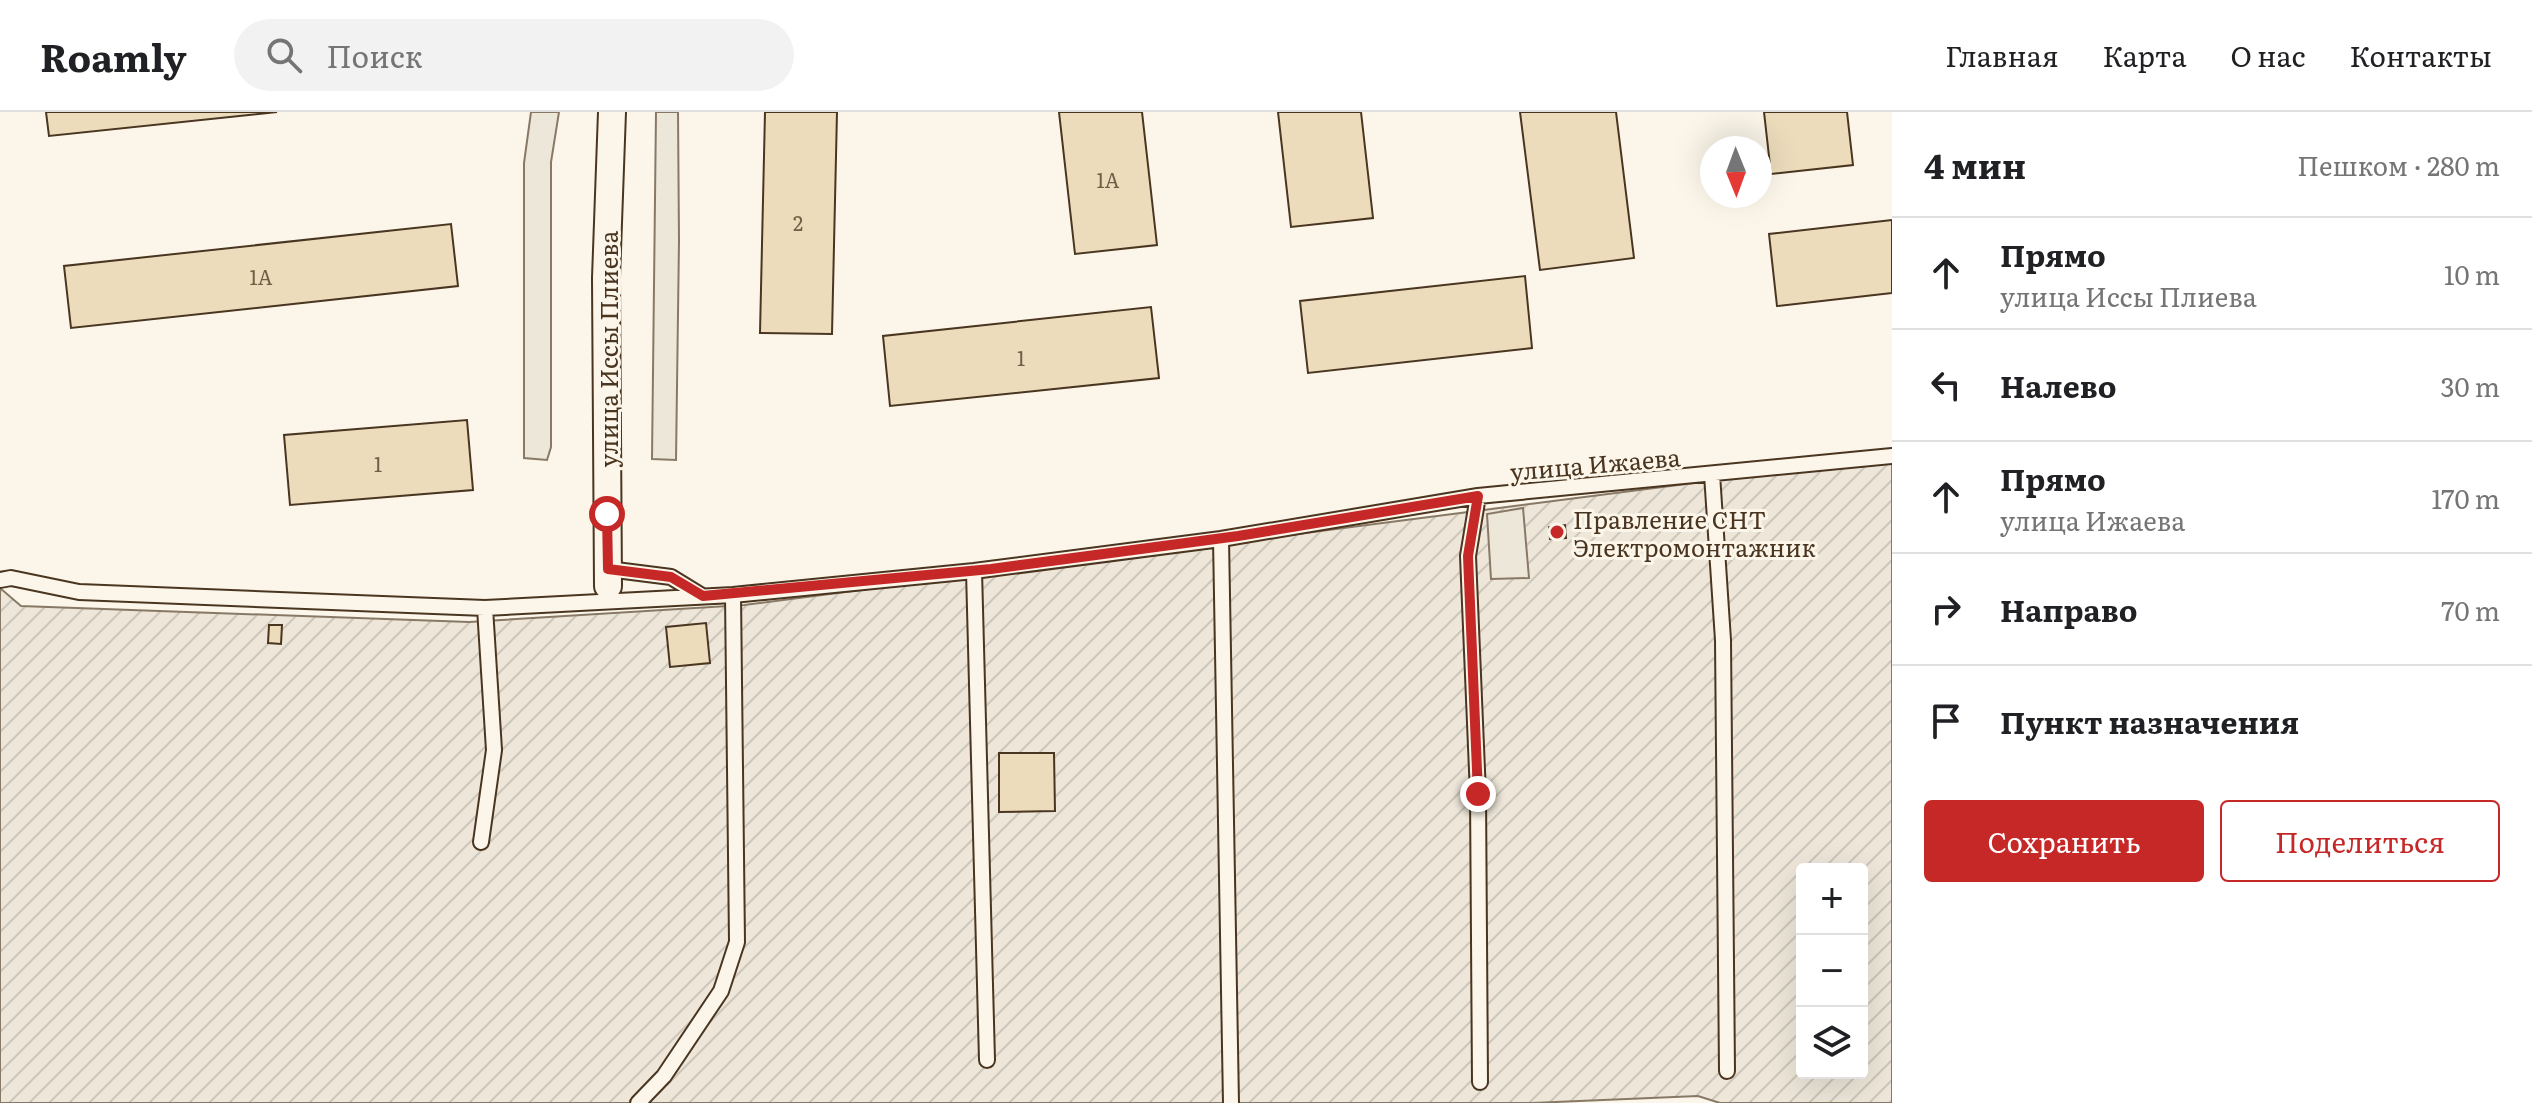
<!DOCTYPE html>
<html lang="ru">
<head>
<meta charset="utf-8">
<style>
	:root { --surface:#fff; --page:#f2f2f2; --text:#202124; --muted:#757577; --line:#e0e0e0; --accent:#c62828 }
	body { margin:0; font-family:Literata,serif; background:var(--page); color:var(--text) }
	.controls { position:absolute; right:24px; bottom:24px; display:grid; overflow:hidden; border-radius:8px; box-shadow:0 8px 32px #0002 }
	.controls button { width:72px; height:72px; display:grid; place-items:center; padding:0; border:0; border-bottom:2px solid var(--line); background:var(--surface); color:var(--text); font:40px sans-serif }
	.compass { position:absolute; left:1700px; top:24px; width:72px; height:72px; border-radius:50%; background:var(--surface); box-shadow:0 8px 32px #0002; rotate:179deg }
	.stop { position:absolute; width:24px; height:24px; margin:-18px; border:6px solid #c62828; border-radius:50%; background:#fff }
	.stop.end { background:#c62828; border-color:#fff; box-shadow:0 2px 8px #0008 }
	.list { margin:0; padding:0; list-style:none }
	h2 { display:flex; justify-content:space-between; align-items:center; height:104px; margin:0; padding:0 32px; font-size:34px }
	h2 small { font-size:26px; font-weight:400; color:var(--muted) }
	.list li { display:grid; grid-template-columns:52px 1fr auto; gap:24px; align-items:center; box-sizing:border-box; height:112px; padding:0 32px; border-top:2px solid var(--line) }
	.list b { display:block; font-size:30px; white-space:nowrap }
	.list p { margin:0; font-size:26px; white-space:nowrap; color:var(--muted) }
	.list em { font-size:26px; font-style:normal; color:var(--muted) }
	.actions { display:flex; gap:16px; padding:24px 32px }
	.actions a { flex:1; padding:18px 0; border:2px solid var(--accent); border-radius:8px; text-align:center; font-size:28px; color:var(--accent) }
	.actions .main { background:var(--accent); color:#fff }
	.icon { flex:none; width:44px; height:44px; fill:none; stroke:currentColor; stroke-width:2; stroke-linecap:round; stroke-linejoin:round }
	.map { position:relative; flex:none; width:1892px; height:991px; overflow:hidden }
	header { display:flex; align-items:center; gap:48px; box-sizing:border-box; height:112px; padding:0 40px; background:var(--surface); border-bottom:2px solid var(--line) }
	header strong { font-size:38px }
	nav { display:flex; gap:44px; margin-inline-start:auto; font-size:28px }
	.search { width:560px; height:72px; background:var(--page); display:flex; align-items:center; gap:20px; box-sizing:border-box; padding:0 28px; border-radius:44px; color:var(--muted); font-size:30px }
	main { display:flex }
	aside { flex:1; background:var(--surface) }
	.map>svg:first-child { display:block }
	.garden { fill:url(#garden-furrows); stroke:#887966; stroke-width:2; fill-rule:evenodd }
	.parking { fill:#ede7d9; stroke:#887966; stroke-width:2 }
	.building { fill:#ecdcbc; stroke:#4a3520; stroke-width:2 }
	.lines { fill:none; stroke-linecap:round; stroke-linejoin:round }
	.service-casing { stroke:#4a3520; stroke-width:18 }
	.minor-casing { stroke:#4a3520; stroke-width:30 }
	.service { stroke:#fbf6e9; stroke-width:14 }
	.minor { stroke:#fbf6e9; stroke-width:26 }
	.route { stroke:#c62828; stroke-width:10 }
	.poi-dot { fill:#c62828; stroke:#fbf6e9; stroke-width:3 }
	.labels { text-anchor:middle; dominant-baseline:central; stroke-width:6; stroke-linejoin:round; paint-order:stroke }
	.number-label { font-size:20px; fill:#725f47 }
	.street-label { font-size:24px; fill:#4a3520; stroke:#fbf6e9 }
	.poi-label { font-size:24px; fill:#4a3520; stroke:#fbf6e9; text-anchor:start }
</style>
</head>
<body>
<header>
<strong>Roamly</strong>
<div class="search"><svg class="icon" aria-label="search" viewBox="0 0 24 24"><circle cx="10" cy="10" r="6"/><path d="M15 15l6 6"/></svg>Поиск</div>
<nav><a>Главная</a><a>Карта</a><a>О нас</a><a>Контакты</a></nav>
</header>
<main>
<div class="map">
<svg width="1892" height="991" viewBox="0 0 1892 991">
	<defs>
		<pattern id="garden-furrows" width="10" height="10" patternUnits="userSpaceOnUse" patternTransform="scale(2)"><rect width="10" height="10" fill="#ede6d9"/><path d="M-1 1l2-2M0 10L10 0M9 11l2-2" fill="none" stroke="#cdc6ba"/></pattern>
	</defs>
	<rect width="100%" height="100%" fill="#fbf6e9"/>
	<path class="garden" d="M1892 350V991H1720L1698 984 1532 991H0V476L21 494 469 510 744 493 1725 367ZM1802 757H1862V961H1802Z"/>
	<path class="parking" d="M531 0H559L551 50V335L547 348 524 346V51Z
		M656 0H678L679 129 676 348 652 347Z
		M1523 396 1529 466 1491 467 1487 402Z"/>
	<path class="building" d="M46 0H277L49 24Z
		M765 0H837L832 222 760 221Z
		M1059 0H1142L1157 133 1075 142Z
		M1278 0H1361L1373 106 1291 115Z
		M1520 0H1616L1634 146 1540 158Z
		M1764 0H1847L1853 53 1771 62Z
		M1892 108V181L1777 194 1769 122Z
		M451 112 458 174 71 216 64 154Z
		M1525 164 1532 236 1308 261 1300 189Z
		M1151 195 1159 266 890 294 883 224Z
		M467 308 473 378 290 393 284 323Z
		M1565 413 1566 426 1550 427 1549 415Z
		M706 511 710 551 670 555 666 515Z
		M269 513H282L281 532 268 531Z
		M999 641H1054L1055 699 999 700Z"/>
	<g class="lines">
		<defs>
			<path id="service" d="M1712 362 1723 528 1727 959
				M1478 384 1468 444 1478 682 1480 970
				M1221 427 1231 991
				M608 457 671 465 702 484
				M974 459 987 948
				M0 468 11 466 79 480 485 496 733 483 974 459 1221 427 1478 384 1892 344
				M481 730 494 638 485 496
				M638 991 664 964 721 879 737 830 733 483"/>
			<path id="minor" d="M608 474 606 166 612 0"/>
		</defs>
		<use href="#service" class="service-casing"/>
		<use href="#minor" class="minor-casing"/>
		<use href="#service" class="service"/>
		<use href="#minor" class="minor"/>
	</g>
	<g class="lines">
		<path class="route" d="M607 402 608 457 671 465 703 484 991 457 1238 424 1478 384 1468 444 1478 682"/>
	</g>
	<circle class="poi-dot" cx="1557" cy="420" r="8"/>
	<g class="labels">
		<g class="number-label">
			<text x="1108" y="67">1А</text>
			<text x="798" y="110">2</text>
			<text x="261" y="164">1А</text>
			<text x="1021" y="245">1</text>
			<text x="378" y="351">1</text>
		</g>
		<g class="street-label">
			<text transform="translate(607 237) rotate(-90)">улица Иссы Плиева</text>
			<text transform="translate(1595 351) rotate(-5)">улица Ижаева</text>
		</g>
		<g class="poi-label">
			<text x="1573" y="406">Правление СНТ<tspan x="1573" dy="28">Электромонтажник</tspan></text>
		</g>
	</g>
</svg>
<div class="controls">
<button>+</button>
<button>−</button>
<button><svg class="icon" aria-label="layers" viewBox="0 0 24 24"><path d="M12 4l9 5-9 5-9-5zM3 14l9 5 9-5"/></svg></button>
</div>
<svg class="compass" viewBox="-18 -18 36 36"><path d="M0-13l5 13h-10z" fill="#e53935"/><path d="M0 13l5-13h-10z" fill="#757577"/></svg>
<div class="stop" style="left:607px;top:402px"></div>
<div class="stop end" style="left:1478px;top:682px"></div>
</div>
<aside>
<h2>4 мин<small>Пешком · 280 m</small></h2>
<ul class="list">
<li><svg class="icon" aria-label="ahead" viewBox="0 0 24 24"><path d="M12 20V5M6 11l6-6 6 6"/></svg><div><b>Прямо</b><p>улица Иссы Плиева</p></div><em>10 m</em></li>
<li><svg class="icon" aria-label="left" viewBox="0 0 24 24"><path d="M17 20v-9H6M10 6l-5 5 5 5"/></svg><div><b>Налево</b></div><em>30 m</em></li>
<li><svg class="icon" aria-label="ahead" viewBox="0 0 24 24"><path d="M12 20V5M6 11l6-6 6 6"/></svg><div><b>Прямо</b><p>улица Ижаева</p></div><em>170 m</em></li>
<li><svg class="icon" aria-label="right" viewBox="0 0 24 24"><path d="M7 20v-9h11M14 6l5 5-5 5"/></svg><div><b>Направо</b></div><em>70 m</em></li>
<li><svg class="icon" aria-label="arrive" viewBox="0 0 24 24"><path d="M6 21V4h12l-3 4 3 4H6"/></svg><div><b>Пункт назначения</b></div></li>
</ul>
<div class="actions"><a class="main">Сохранить</a><a>Поделиться</a></div>
</aside>
</main>
</body>
</html>
